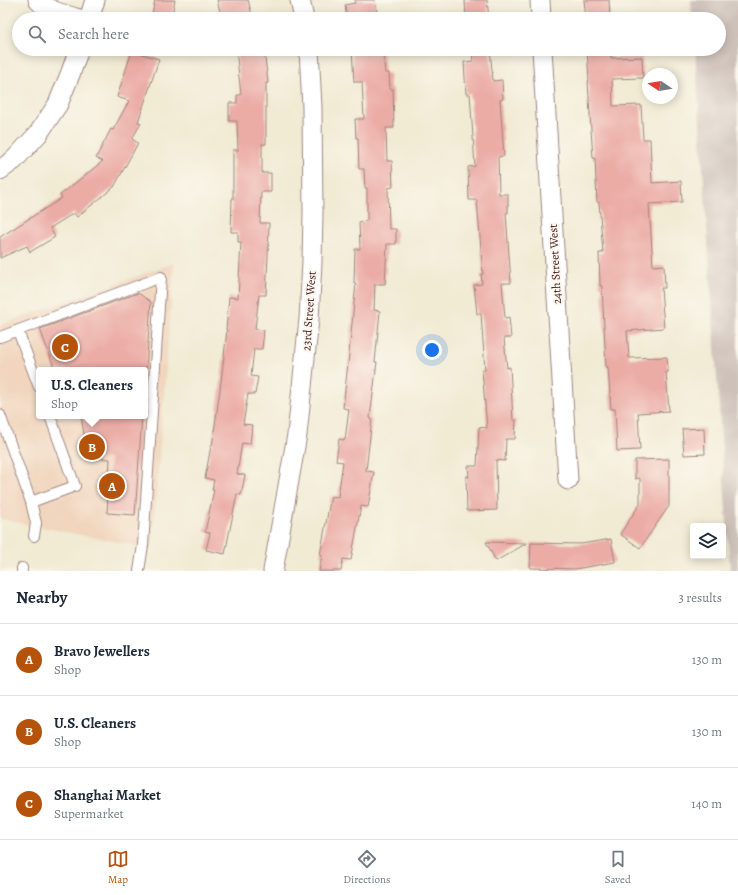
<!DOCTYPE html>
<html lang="en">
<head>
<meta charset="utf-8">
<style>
	:root { --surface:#fff; --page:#f2f2f3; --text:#1f2937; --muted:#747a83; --line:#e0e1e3; --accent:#b45309 }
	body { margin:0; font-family:Alegreya,serif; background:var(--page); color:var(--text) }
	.controls { position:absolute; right:12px; bottom:12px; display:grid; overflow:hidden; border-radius:4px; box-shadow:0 2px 10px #0003 }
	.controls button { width:36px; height:36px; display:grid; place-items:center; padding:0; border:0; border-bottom:1px solid var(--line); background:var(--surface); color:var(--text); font:20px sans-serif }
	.compass { position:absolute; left:642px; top:68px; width:36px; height:36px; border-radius:50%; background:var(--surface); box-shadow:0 2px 10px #0003; rotate:282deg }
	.you { position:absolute; left:432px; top:350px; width:14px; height:14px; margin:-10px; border:3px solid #fff; border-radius:50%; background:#1a73e8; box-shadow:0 0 0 6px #1a73e833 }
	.badge { display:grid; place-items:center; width:26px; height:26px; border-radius:50%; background:var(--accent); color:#fff; font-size:13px; font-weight:700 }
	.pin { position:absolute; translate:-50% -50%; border:2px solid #fff; box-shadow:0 1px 4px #0006 }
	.popup { position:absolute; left:36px; top:367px; width:112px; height:52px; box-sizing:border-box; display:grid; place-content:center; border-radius:4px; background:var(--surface); filter:drop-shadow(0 1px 3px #0005); font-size:13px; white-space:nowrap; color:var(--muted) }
	.popup b { font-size:15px; color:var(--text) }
	.popup::after { content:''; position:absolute; left:50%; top:100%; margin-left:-8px; border:8px solid transparent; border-top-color:var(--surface) }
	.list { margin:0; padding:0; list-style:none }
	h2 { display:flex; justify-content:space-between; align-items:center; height:52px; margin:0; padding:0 16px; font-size:17px }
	h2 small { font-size:13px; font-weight:400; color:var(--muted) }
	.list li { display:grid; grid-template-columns:26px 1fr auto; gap:12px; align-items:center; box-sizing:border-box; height:72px; padding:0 16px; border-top:1px solid var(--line) }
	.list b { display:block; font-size:15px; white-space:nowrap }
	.list p { margin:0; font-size:13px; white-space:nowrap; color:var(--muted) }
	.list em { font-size:13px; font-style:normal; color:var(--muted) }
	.icon { flex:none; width:22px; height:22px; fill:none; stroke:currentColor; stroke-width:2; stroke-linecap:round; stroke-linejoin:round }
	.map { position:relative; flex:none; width:738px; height:571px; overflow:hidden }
	.search { position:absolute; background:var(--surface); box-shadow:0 2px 10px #0003; left:12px; right:12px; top:12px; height:44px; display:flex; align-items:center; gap:10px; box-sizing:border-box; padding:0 14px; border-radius:22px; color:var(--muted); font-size:15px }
	.sheet { height:268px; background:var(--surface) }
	nav { display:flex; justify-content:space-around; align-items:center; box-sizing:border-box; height:56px; border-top:1px solid var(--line); background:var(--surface); font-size:11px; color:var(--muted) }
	nav a { display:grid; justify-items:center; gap:2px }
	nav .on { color:var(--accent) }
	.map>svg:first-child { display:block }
	.built { fill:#f1d5bd; fill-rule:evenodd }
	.industrial { fill:#cec1ba }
	.building { fill:#ebaca5 }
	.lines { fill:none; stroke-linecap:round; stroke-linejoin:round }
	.service-casing { stroke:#9e8580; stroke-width:12 }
	.minor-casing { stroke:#9e8580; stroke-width:21 }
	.service { stroke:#fff; stroke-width:10 }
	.minor { stroke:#fff; stroke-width:19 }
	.labels { text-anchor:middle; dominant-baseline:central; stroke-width:4; stroke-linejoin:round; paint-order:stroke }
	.street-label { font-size:12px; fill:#4a1f2b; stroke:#fbf7ec }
</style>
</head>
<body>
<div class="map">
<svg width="738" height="571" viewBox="0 0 738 571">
	<rect width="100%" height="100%" fill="#fbf7ec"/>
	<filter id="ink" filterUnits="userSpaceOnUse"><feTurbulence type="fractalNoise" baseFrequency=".025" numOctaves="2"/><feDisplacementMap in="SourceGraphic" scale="8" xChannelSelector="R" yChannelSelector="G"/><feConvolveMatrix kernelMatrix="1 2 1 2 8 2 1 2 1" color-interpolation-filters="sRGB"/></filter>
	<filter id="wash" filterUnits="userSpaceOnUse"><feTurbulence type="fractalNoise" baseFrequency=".012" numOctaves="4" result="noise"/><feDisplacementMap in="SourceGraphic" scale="16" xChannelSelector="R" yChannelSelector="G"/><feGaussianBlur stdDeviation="0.9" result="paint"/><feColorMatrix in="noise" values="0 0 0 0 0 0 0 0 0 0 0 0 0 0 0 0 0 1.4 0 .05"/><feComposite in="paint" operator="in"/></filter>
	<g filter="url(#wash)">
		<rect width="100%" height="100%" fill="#f1ebd4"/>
		<path class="built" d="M174 263 152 549 0 519V325ZM39 370H145V416H39Z"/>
		<path class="industrial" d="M691 0H738V571H730L695 49H719V19H692Z"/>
		<g id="blocks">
			<path class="building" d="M155 0H175L171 19H151Z
				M217 0H248L253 19H222Z
				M355 0H375L378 19H347L345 5 355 3Z
				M465 0H487L489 19H466Z
				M584 0H609L610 19H586Z
				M236 49H264L268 83H266V144H262V173H271V192H261L260 223H269L268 256 266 295H259L255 329 264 330 262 349H254L251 376 258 377 255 394H248L243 424 252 425 250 444 242 443 237 474 245 475 241 495 237 494 225 554 206 550 210 533 205 532 214 490H212L214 480 205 478 211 446H212L220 390 227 330H226L229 297 238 298 241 242H238V232H231L232 199H233V150H238L237 121H229V103H237V95H241Z
				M352 49H383L385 73H389L390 89H393L394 128H386L387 161H392L393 187 388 188 389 229H396V244H387L385 284H375L374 310 380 311 375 362H377L370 418 372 419 366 471 374 472 368 507 361 506 351 560 343 559 341 571H319L322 555H320L331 496 338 497 343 462 336 461 339 439 345 440 349 409 343 408 349 354 356 283H354L355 249H360L359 222 367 221V188H365L364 169H359L358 138H356L355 119H364L362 82H354Z
				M472 49H490L493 81 502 80 503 99 500 100 504 156 498 157 499 194H508V213H506L511 283H502L505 318 509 317 511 338H504L507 368 510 367 513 420H516L515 439H506L505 461 496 460 497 510 467 511 466 476 469 477 468 466H477L479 427 487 428 482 370H485L481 314H477L474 285 482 284 481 274H483L477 200H469L468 167 475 166 470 94H466L464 62 473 61Z
				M587 49H610L611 58 642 57 643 78 612 79 613 106 641 105 643 139H650L652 183 681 181 682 202 649 204 653 266 664 265 665 288H661L664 328 627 331 629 358 667 357 668 372H666L669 411 638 413 640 450 617 451 615 409H611L608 367H606L602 286H600L599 253H603L599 202H597L595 158H593L590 115 588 81H589Z
				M132 51 159 59 138 122 141 123 132 139 138 143 114 187 77 217 74 213 50 228 55 237 30 252 27 246 0 258V237L62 198 60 195 103 161 96 158 111 129 113 130 129 101 117 97Z
				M138 293 151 302 146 370H55L40 329Z
				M81 416H142L135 515 107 513 110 459 88 458Z
				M704 428 705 454 684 455 682 429Z
				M669 459V506L640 548 620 534 640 504V478L635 479V460Z
				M611 539 615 562 575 569 530 568 531 543 581 544Z
				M486 542 527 543 496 561Z"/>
		</g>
	</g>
	<g filter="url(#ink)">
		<use href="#blocks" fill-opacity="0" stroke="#9e8580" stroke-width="1"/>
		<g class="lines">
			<defs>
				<path id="service" d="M18 331 39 387
					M0 337 161 277 143 545 139 571
					M0 415 31 502 75 486 50 416
					M31 502 36 523 34 536
					M22 568V571"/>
				<path id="minor" d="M38 0C48 11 65 15 80 19
					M300 0 304 19
					M540 0 541 19
					M89 19 95 0
					M542 49 568 480
					M0 170 14 160 38 134 58 104 71 72 79 49
					M273 571 297 435 309 319 312 262 313 213 312 107 309 49"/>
			</defs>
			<use href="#service" class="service-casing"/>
			<use href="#minor" class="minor-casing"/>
			<use href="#service" class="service"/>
			<use href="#minor" class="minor"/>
		</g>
	</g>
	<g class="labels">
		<g class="street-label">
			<text transform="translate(555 264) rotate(-93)">24th Street West</text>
			<text transform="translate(309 311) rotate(-86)">23rd Street West</text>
		</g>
	</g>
</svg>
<div class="controls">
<button><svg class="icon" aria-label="layers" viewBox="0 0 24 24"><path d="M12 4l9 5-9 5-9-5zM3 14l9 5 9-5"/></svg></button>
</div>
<svg class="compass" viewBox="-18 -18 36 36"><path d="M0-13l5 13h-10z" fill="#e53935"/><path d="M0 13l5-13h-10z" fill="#747a83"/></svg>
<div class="you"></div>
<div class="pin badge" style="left:112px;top:486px">A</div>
<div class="pin badge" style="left:92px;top:447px">B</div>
<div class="popup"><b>U.S. Cleaners</b>Shop</div>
<div class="pin badge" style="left:65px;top:347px">C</div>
<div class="search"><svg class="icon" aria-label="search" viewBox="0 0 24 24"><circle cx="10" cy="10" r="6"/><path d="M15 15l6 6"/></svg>Search here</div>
</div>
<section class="sheet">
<h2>Nearby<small>3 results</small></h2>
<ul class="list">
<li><span class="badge">A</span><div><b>Bravo Jewellers</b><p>Shop</p></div><em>130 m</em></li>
<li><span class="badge">B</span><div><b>U.S. Cleaners</b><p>Shop</p></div><em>130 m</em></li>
<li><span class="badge">C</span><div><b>Shanghai Market</b><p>Supermarket</p></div><em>140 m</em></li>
</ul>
</section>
<nav>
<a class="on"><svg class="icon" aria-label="map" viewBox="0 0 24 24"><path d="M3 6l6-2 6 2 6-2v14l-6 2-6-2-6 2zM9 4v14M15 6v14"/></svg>Map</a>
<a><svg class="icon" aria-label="directions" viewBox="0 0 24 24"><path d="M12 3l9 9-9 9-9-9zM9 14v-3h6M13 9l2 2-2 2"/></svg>Directions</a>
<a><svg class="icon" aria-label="saved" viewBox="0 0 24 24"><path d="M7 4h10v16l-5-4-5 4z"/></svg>Saved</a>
</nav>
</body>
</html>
